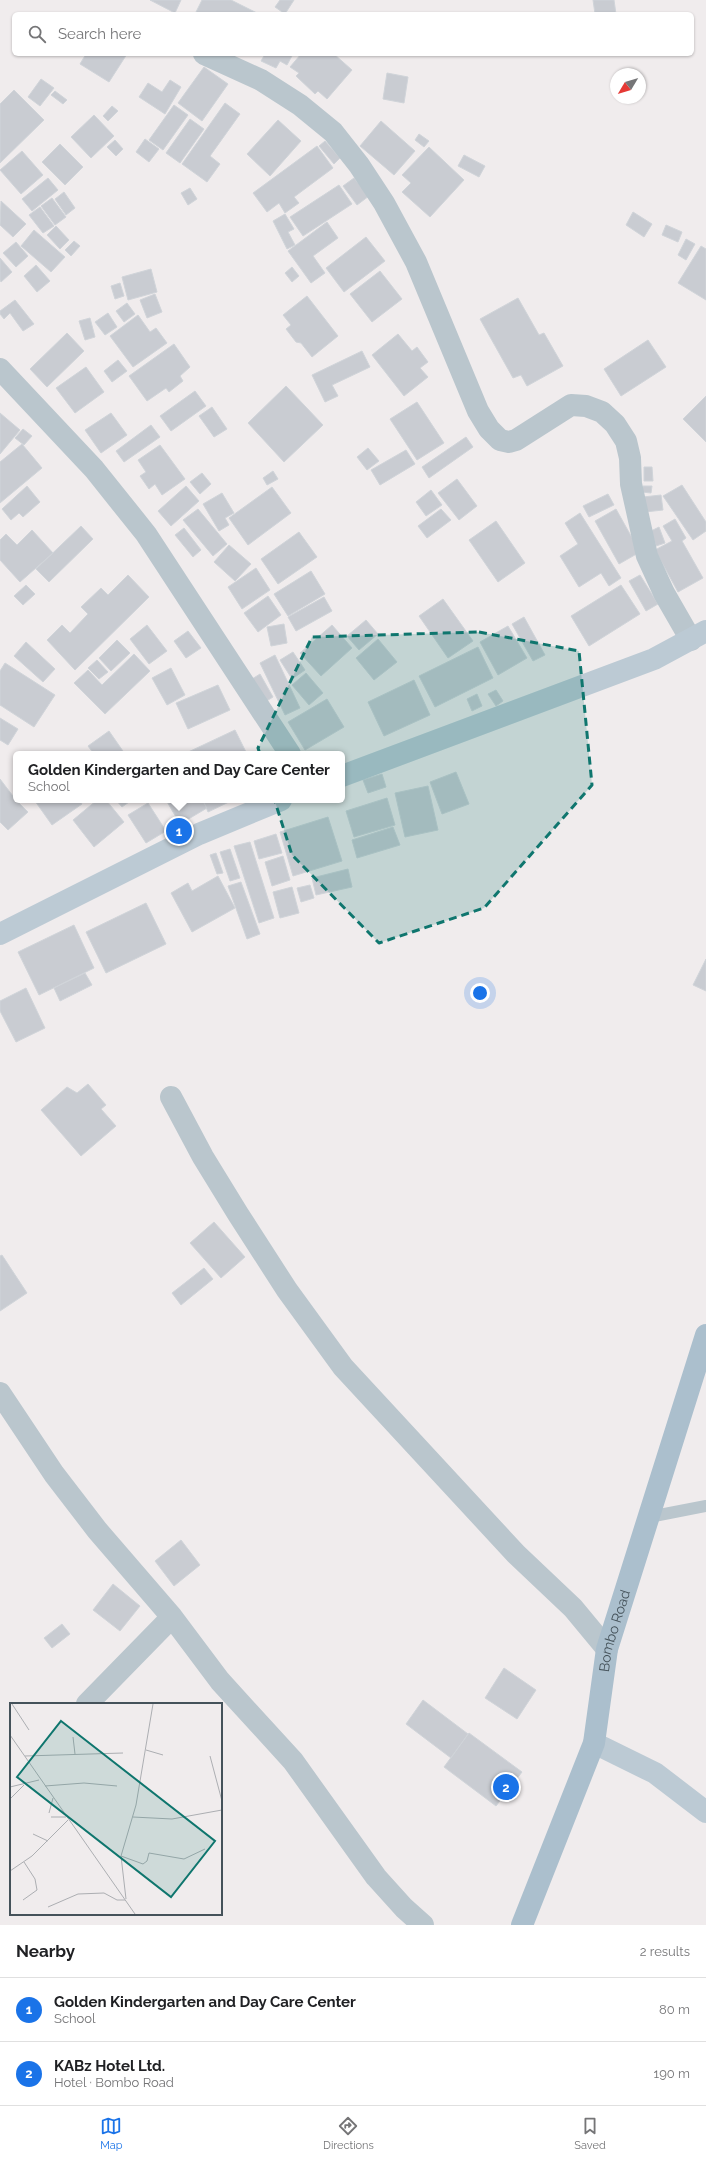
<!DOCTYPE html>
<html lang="en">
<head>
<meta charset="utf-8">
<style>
	:root { --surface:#fff; --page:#f2f2f2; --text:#202124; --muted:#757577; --line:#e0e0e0; --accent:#1a73e8 }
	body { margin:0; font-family:Raleway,sans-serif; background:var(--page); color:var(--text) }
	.compass { position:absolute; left:610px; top:68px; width:36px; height:36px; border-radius:50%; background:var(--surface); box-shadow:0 1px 3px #0004; rotate:232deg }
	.you { position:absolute; left:480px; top:993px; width:14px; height:14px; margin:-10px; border:3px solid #fff; border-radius:50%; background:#1a73e8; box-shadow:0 0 0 6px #1a73e833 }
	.badge { display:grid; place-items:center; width:26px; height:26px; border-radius:50%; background:var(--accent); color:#fff; font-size:13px; font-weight:700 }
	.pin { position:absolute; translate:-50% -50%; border:2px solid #fff; box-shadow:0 1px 4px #0006 }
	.popup { position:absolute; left:13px; top:751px; width:332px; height:52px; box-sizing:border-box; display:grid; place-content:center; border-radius:6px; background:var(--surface); filter:drop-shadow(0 1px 3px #0005); font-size:13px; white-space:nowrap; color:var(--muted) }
	.popup b { font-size:15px; color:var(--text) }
	.popup::after { content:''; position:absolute; left:50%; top:100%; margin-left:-8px; border:8px solid transparent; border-top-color:var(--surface) }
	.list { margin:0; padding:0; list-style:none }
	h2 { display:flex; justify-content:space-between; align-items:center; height:52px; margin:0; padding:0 16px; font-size:17px }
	h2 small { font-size:13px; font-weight:400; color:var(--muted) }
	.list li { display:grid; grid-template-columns:26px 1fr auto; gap:12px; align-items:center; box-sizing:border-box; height:64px; padding:0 16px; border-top:1px solid var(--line) }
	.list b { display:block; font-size:15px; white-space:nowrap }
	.list p { margin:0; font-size:13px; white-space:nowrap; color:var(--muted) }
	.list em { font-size:13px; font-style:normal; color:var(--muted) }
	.icon { flex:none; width:22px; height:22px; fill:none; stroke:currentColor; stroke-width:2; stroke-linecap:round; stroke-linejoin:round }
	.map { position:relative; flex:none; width:706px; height:1925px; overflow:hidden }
	.search { position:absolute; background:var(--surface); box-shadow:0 1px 3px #0004; left:12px; right:12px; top:12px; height:44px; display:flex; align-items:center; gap:10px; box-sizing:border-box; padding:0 14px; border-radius:6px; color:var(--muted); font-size:15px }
	.sheet { height:180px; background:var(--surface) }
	nav { display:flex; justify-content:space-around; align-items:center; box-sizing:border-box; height:56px; border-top:1px solid var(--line); background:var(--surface); font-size:11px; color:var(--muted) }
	nav a { display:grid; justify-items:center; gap:2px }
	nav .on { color:var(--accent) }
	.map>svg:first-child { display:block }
	.building { fill:#c9ccd2; stroke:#d0d4d9 }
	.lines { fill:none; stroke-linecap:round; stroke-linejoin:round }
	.lane { stroke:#bac6cd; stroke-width:12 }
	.street { stroke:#bac6cd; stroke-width:22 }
	.secondary { stroke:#bccad4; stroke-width:22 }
	.primary { stroke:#abbfcd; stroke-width:22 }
	.marked { fill:#0f766e; fill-opacity:0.2; stroke:#0f766e; stroke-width:3; stroke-dasharray:8 5; stroke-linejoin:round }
	.labels { text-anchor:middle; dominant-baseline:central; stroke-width:3; stroke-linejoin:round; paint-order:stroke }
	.street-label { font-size:14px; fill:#45525a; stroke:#fff }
	.inset-road { fill:none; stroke:#acaeb2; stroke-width:1 }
	.view { fill:#0f766e; fill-opacity:0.15; stroke:#0f766e; stroke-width:2 }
	.inset-edge { fill:none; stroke:#45525a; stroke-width:2 }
</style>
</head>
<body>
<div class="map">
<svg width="706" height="1925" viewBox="0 0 706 1925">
	<rect width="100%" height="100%" fill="#f0eced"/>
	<path class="building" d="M150 0H181L175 13Z
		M202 0H231L259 14H195Z
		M280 0H294L285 14 275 7Z
		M593 0H614L616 14H595Z
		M86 54H127L109 82 80 64Z
		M265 54H293L287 65 280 61 276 68 261 61Z
		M301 54H334L352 70 327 99 318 91 315 94 296 76 299 73 290 67Z
		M204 67 228 84 202 121 178 103Z
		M387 73 408 77 404 103 383 99Z
		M41 79 54 88 40 106 28 97Z
		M170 80 181 87 165 114 139 97 148 83 162 92Z
		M14 90 44 120 0 163V104Z
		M55 91 67 100 63 104 51 95Z
		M225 103 240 114 210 156 220 164 207 182 182 164Z
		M174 105 188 115 163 150 149 140Z
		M112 106 118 111 108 121 103 116Z
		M94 115 114 136 91 158 71 137Z
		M190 119 204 129 180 163 166 153Z
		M278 120 301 141 270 176 247 154Z
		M381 121 415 151 394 175 360 146Z
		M419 134 429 141 424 147 415 140Z
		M145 139 159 149 149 162 136 152Z
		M115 140 123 149 116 156 107 147Z
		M325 141 340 158 334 164 319 146Z
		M60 144 83 167 65 185 42 162Z
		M317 146 333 168 294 197 299 203 285 213 279 203 267 212 253 193Z
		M429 147 464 180 430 217 402 192 411 183 402 175Z
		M22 151 43 175 21 194 0 170Z
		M464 155 485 166 479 177 458 166Z
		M48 178 58 190 32 211 22 199Z
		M354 178 369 196 357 205 343 186Z
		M339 185 352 204 303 236 290 217Z
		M190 188 197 199 188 205 181 193Z
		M64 192 75 208 66 215 55 199Z
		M52 198 66 217 55 225 41 206Z
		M1 201 26 224 13 237 0 225Z
		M40 207 54 226 43 233 29 215Z
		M633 212 652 224 644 237 626 225Z
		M285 214 294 229 288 232 295 245 287 249 273 221Z
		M327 222 338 238 313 256 325 273 311 283 288 251Z
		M666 225 682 232 678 242 662 235Z
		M56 226 69 240 60 249 47 235Z
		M34 230 65 257 51 272 21 246Z
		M366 237 385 261 344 292 326 268Z
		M686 239 695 244 686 260 678 255Z
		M74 241 80 246 71 256 65 250Z
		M16 242 28 256 16 267 3 253Z
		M701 246 706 249V300L678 283Z
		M0 258 12 272 1 282 0 280Z
		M36 265 50 281 37 292 24 276Z
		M292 267 299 276 292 282 285 273Z
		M151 269 157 292 128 300 122 277Z
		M380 271 402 299 372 322 350 294Z
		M120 283 124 296 115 299 111 286Z
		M155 294 162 312 147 318 140 300Z
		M307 296 338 336 312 357 301 343 296 342 286 329 291 325 283 315Z
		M518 298 539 335 544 333 563 366 527 386 521 375 513 378 480 319Z
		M15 300 34 324 23 331 10 313 4 319 0 314V311Z
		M127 303 135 314 124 322 116 311Z
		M108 313 117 327 105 335 95 322Z
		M138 315 150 332 156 328 167 343 133 367 110 336Z
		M90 318 95 337 85 340 79 321Z
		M67 333 84 351 47 387 30 369Z
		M398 334 412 351 417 347 428 362 420 368 428 377 404 396 372 355Z
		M648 340 666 367 621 396 604 369Z
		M174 344 190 367 180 376 183 381 169 392 166 388 147 401 129 376Z
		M362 351 370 367 332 385 338 396 325 402 312 375Z
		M118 360 127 371 112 382 104 371Z
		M86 367 104 392 75 413 56 388Z
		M286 386 323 425 284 462 248 423Z
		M195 391 206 406 171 431 160 416Z
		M706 396V442L683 419Z
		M417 402 444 443 417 460 390 419Z
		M212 407 227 429 214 437 199 416Z
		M0 413 20 430 0 454Z
		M111 413 127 435 101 453 85 430Z
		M151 425 160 437 124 462 116 451Z
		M23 429 32 436 24 445 15 438Z
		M466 437 473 447 429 478 422 467Z
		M22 444 42 468 0 503V462Z
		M160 445 185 479 162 495 155 484 149 489 140 476 146 472 138 460Z
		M368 448 379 461 367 470 357 457Z
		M406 450 415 464 380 485 371 470Z
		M644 467H652L653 481H644Z
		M273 471 278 479 267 485 263 478Z
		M202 473 211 484 200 494 190 482Z
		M457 479 477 506 459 520 438 493Z
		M682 485 706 522V531L693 540 663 496Z
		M27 486 40 502 23 517 19 513 11 520 2 509Z
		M186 486 199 501 171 526 158 511Z
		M643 486H652L651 493 642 492Z
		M272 487 291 513 248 545 229 518Z
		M431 490 442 505 426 516 416 502Z
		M222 493 234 513 225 518 229 525 219 531 203 504Z
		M608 494 614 505 589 517 583 506Z
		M661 495 663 510 645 512 643 497Z
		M198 509 227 544 213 556 183 520Z
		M441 509 451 520 427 538 418 526Z
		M616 509 640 552 619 564 595 521Z
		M580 513 621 578 609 586 601 573 579 587 560 556 578 544 565 523Z
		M675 519 686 538 682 541 703 578 678 592 655 550 672 541 663 526Z
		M496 521 525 563 498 582 469 540Z
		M81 526 93 539 49 582 36 569Z
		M659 527 665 543 656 546 651 531Z
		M184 528 201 550 193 557 175 535Z
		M32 530 53 553 20 582 0 560V540L6 534 17 545Z
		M299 532 317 557 278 584 261 559Z
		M229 545 251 564 235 581 214 562Z
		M256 568 270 590 242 609 228 587Z
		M311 571 325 594 288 616 274 594Z
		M128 575 149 597 75 670 47 640 62 625 70 633 88 614 81 607 101 588 108 595Z
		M640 575 658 604 646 611 629 581Z
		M26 585 35 594 23 605 14 596Z
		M621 585 640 614 589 646 571 616Z
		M268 596 281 615 258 632 244 613Z
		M324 597 332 611 296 631 288 617Z
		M443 599 473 641 448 658 419 616Z
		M524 617 545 655 533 661 512 624Z
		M366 620 378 634 359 650 347 636Z
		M284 624 287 643 271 646 267 627Z
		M147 625 167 651 149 664 130 639Z
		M332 625 352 648 321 676 300 653Z
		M508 626 527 658 498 675 480 642Z
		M188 631 201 648 186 658 174 641Z
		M378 639 397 662 374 680 356 658Z
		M117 640 130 653 111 671 99 658Z
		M26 642 55 669 43 682 14 656Z
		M478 647 493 678 435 707 419 676Z
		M293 652 305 670 292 679 280 660Z
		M134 654 150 671 105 714 74 683 88 670 102 685Z
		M275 655 300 708 285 715 260 663Z
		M97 660 108 672 99 679 88 668Z
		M5 663 55 695 34 727 0 705V671Z
		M171 668 185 695 167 705 152 678Z
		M306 673 323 693 309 705 292 685Z
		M260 674 273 697 265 702 252 679Z
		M414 680 430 715 384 736 368 702Z
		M218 685 230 710 188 729 176 703Z
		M496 690 503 701 496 706 488 694Z
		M477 694 482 706 472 711 467 699Z
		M327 699 344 727 305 750 288 722Z
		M0 718 18 729 8 745 0 740Z
		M235 730 247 754H184Z
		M109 731 125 754H101L99 751 94 754 88 746Z
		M456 772 469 804 442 814 430 782Z
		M382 774 386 787 368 793 363 780Z
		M0 779 16 800 28 812 8 830 0 822Z
		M428 786 438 830 405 837 395 793Z
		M387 798 395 825 354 837 346 811Z
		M37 800H79L82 804 52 825 35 801Z
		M97 800H106L124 822 94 847 73 820Z
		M116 800H127L129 802 122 807Z
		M166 800H202L207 808 180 824Z
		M203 800H233L208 812Z
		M148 803 166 831 146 843 128 815Z
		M328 817 342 861 293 876 280 832Z
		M393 827 400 845 357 858 352 840Z
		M276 834 282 853 259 859 254 841Z
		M250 842 274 918 259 923 234 846Z
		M230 849 240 878 230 881 220 852Z
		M216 853 223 873 217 874 210 855Z
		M283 856 290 880 272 886 265 862Z
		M348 869 352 887 316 895 312 878Z
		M218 876 235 908 192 932 171 893 188 883 192 891Z
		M241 882 260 934 247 939 228 886Z
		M310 885 314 898 301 902 297 888Z
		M292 887 299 913 280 918 273 892Z
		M146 903 166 944 106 973 86 932Z
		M74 925 94 968 39 995 18 952Z
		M706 959V991L693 985Z
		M85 973 92 985 60 1001 54 988Z
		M26 988 45 1028 16 1042 0 1011V1001Z
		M88 1084 106 1105 101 1109 116 1126 81 1156 41 1110 67 1087 77 1093Z
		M214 1222 245 1257 221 1278 190 1243Z
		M2 1255 27 1293 0 1311V1256Z
		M204 1268 213 1279 181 1305 172 1293Z
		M181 1540 200 1565 174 1586 155 1561Z
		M113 1584 140 1606 120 1631 93 1610Z
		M62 1624 70 1634 52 1648 44 1638Z
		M504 1668 536 1690 517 1719 485 1698Z
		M423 1700 468 1734 451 1758 406 1724Z
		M469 1733 522 1772 496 1806 444 1767Z"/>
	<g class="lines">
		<path class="lane" d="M649 1517 706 1506"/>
		<path class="street" d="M204 54 261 80 300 105 333 132 359 165 384 203 416 262 478 411 489 429 500 440 509 442 516 440 571 405 586 406 602 412 615 424 626 441 630 458 631 484 647 556 664 593 691 640
			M0 369 94 469 146 534 290 754
			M171 1097 203 1157 238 1214 287 1290 343 1367 516 1554 573 1608 607 1649
			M0 1393 54 1474 97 1530 172 1617 220 1681 293 1761 376 1877 404 1908 423 1925
			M87 1704 172 1617"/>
		<path class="secondary" d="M342 776 654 659 706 631
			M0 934 199 834 281 800
			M594 1743 655 1773 706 1812"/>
		<path class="primary" id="s1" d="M522 1925 594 1743 607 1649 706 1335"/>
	</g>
	<path class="marked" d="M479 632 579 651 592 785 484 908 379 943 292 855 258 748 312 637Z"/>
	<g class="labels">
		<g class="street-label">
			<text stroke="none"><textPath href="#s1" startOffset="310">Bombo Road</textPath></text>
		</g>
	</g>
	<g transform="translate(10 1703)">
		<rect width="212" height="212" fill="#f0eced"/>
		<path class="inset-road" d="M2 1 19 27M0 32 125 211M63 34 65 51M136 47 153 52M15 53 113 50M200 53 212 98M35 83 74 80 107 83M0 84 29 77M0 96 14 82M39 110 43 95M41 114H56M123 114 162 116 212 107M23 131 38 138M111 153 133 161 137 158 139 150 174 156 195 146M0 168 22 153 58 117M116 196 111 153 126 102 143 1M13 197 27 187 25 176 14 159M38 204 68 191 94 190 107 197H115"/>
		<path class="view" d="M51 18 205 138 161 194 7 74Z"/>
		<rect width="212" height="212" class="inset-edge"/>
	</g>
</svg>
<svg class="compass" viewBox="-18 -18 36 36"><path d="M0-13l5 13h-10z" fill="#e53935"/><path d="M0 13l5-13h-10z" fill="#757577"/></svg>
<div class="you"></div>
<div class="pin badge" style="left:179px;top:831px">1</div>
<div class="popup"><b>Golden Kindergarten and Day Care Center</b>School</div>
<div class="pin badge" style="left:506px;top:1787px">2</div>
<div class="search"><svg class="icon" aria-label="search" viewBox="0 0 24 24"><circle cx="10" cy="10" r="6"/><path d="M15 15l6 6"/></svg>Search here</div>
</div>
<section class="sheet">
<h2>Nearby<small>2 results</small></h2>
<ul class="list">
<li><span class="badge">1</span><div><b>Golden Kindergarten and Day Care Center</b><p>School</p></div><em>80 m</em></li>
<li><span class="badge">2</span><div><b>KABz Hotel Ltd.</b><p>Hotel · Bombo Road</p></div><em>190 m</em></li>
</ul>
</section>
<nav>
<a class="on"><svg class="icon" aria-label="map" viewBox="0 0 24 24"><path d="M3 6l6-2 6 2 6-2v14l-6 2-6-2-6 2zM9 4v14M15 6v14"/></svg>Map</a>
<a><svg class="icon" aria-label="directions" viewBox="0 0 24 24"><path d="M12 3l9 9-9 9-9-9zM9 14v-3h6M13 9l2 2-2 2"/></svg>Directions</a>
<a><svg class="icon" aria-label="saved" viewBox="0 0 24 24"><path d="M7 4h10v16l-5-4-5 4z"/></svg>Saved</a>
</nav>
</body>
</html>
